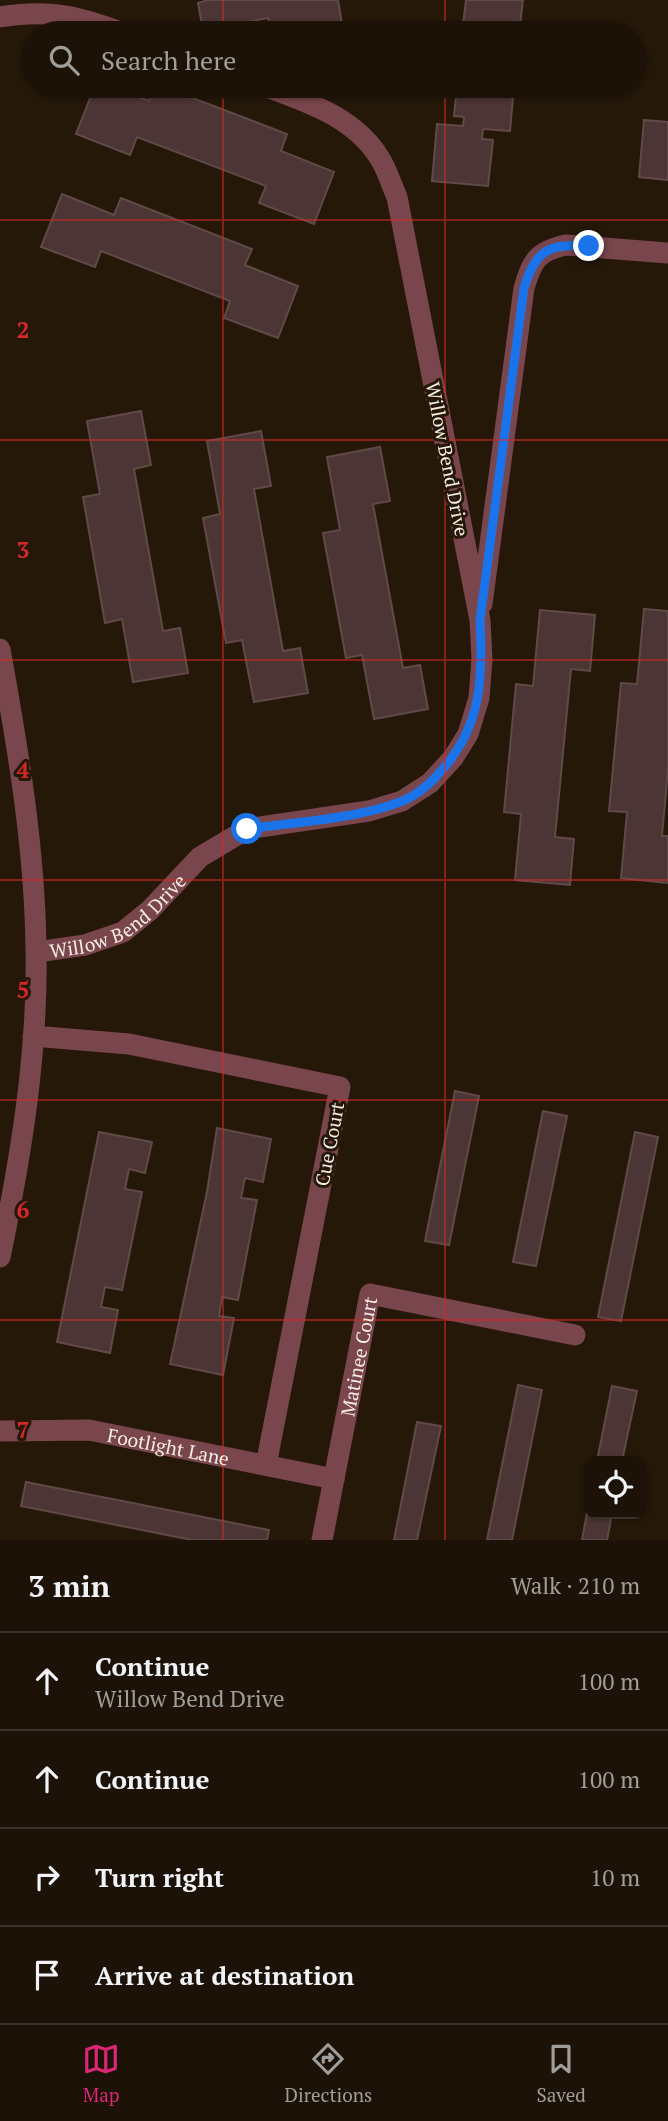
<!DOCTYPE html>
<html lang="en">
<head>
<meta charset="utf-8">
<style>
	:root { --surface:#1c1207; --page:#251b11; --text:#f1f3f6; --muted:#a09e9b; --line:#3a3228; --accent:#db2777 }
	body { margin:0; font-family:"PT Serif",serif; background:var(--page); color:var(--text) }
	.controls { position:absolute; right:21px; bottom:21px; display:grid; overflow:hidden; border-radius:14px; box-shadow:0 2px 5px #0004 }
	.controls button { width:63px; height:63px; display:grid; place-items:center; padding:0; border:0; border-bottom:2px solid var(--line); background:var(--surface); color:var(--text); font:35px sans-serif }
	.stop { position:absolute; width:21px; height:21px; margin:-16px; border:5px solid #1a73e8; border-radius:50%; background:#fff }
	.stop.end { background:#1a73e8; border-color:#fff; box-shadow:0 2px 7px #0008 }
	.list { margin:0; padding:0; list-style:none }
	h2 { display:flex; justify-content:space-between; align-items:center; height:91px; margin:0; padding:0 28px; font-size:30px }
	h2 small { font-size:23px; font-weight:400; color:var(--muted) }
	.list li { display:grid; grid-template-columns:46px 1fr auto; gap:21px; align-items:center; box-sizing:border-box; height:98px; padding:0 28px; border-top:2px solid var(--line) }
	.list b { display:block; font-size:26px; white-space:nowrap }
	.list p { margin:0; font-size:23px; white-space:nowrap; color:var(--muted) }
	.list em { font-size:23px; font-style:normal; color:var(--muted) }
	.icon { flex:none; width:38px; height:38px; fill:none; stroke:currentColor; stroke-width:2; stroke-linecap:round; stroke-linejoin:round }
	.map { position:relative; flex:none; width:668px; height:1540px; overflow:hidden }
	.search { position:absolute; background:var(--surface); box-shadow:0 2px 5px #0004; left:21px; right:21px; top:21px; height:77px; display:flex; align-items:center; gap:18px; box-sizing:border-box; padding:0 24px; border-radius:38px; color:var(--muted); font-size:26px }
	.sheet { height:483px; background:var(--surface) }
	nav { display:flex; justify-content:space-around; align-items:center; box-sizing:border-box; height:98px; border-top:2px solid var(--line); background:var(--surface); font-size:19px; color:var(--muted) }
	nav a { display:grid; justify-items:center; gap:4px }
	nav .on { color:var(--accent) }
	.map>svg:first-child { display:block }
	.building { fill:#4c3535; stroke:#614948; stroke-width:2 }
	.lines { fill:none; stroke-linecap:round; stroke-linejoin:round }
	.minor { stroke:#7a464d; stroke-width:21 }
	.route { stroke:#1a73e8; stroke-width:9 }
	.grid { fill:none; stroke:#d62828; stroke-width:2; stroke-opacity:0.55 }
	.labels { text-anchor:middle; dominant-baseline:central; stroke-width:6; stroke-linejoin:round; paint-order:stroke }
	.street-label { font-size:19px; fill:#f6ede3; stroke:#251809 }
	.grid-label { font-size:23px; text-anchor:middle; font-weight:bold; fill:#d62828; stroke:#251809; stroke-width:6; stroke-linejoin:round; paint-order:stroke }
</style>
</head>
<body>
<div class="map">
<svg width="668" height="1540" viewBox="0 0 668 1540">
	<rect width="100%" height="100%" fill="#251809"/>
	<path class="building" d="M208 0H338L342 24 294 33H271L268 18 203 31 198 3Z
		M466 0H523L519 33H462Z
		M95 86H109L149 101 155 86H161L287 134 281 151 334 172 314 224 259 203 266 186 137 137 130 155 76 134Z
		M457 86H514L510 131 483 129 482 139 493 140 488 186 432 181 437 124 463 126 464 117 454 116Z
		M644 120 668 122V180L639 177Z
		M62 194 114 215 121 198 252 249 245 265 298 286 278 338 224 318 230 301 101 251 95 267 41 247Z
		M141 411 151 465 134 469 163 631 180 628 188 673 133 682 122 619 105 623 83 497 100 494 87 421Z
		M261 431 271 486 254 489 283 651 300 648 308 693 254 702 242 640 226 643 203 518 220 514 207 441Z
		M380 447 390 501 373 504 403 668 420 665 428 709 374 719 362 655 346 658 323 533 340 530 327 457Z
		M644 609 668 611V769L662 836H668V883L621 878 627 812 609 811 621 683 637 684Z
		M540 610 595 615 590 671 571 669 555 837 574 839 570 885 515 880 521 814 504 812 516 684 533 686Z
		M455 1091 479 1096 449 1245 425 1241Z
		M543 1111 567 1116 536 1266 513 1262Z
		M217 1128 271 1139 263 1182 245 1178 241 1198 257 1200 238 1300 222 1297 219 1316 234 1318 223 1375 170 1364 207 1192Z
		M99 1132 152 1142 145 1173 129 1169 125 1189 142 1192 122 1290 105 1287 101 1307 118 1310 110 1353 57 1342Z
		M635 1132 658 1137 621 1321 598 1317Z
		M518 1385 542 1390 512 1540H487Z
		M612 1386 637 1391 622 1461H597Z
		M417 1422 441 1426 417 1540H394Z
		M26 1482 269 1530 267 1540H192L21 1506Z
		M589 1502V1514H612L607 1540H582Z"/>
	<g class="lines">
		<g class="minor">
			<path d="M0 17C49 9 78 16 123 33"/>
			<path d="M482 604 524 288C532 261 537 251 566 245L668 253"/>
			<path d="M0 649C18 749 35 849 36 950 38 1053 21 1157 0 1257"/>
			<path id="s1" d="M37 952 85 945 123 932 150 910 200 857 247 829 369 811 402 801 430 783 453 758 468 734 479 698 482 659 480 620 397 197C391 184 387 169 379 157 353 116 306 102 264 86"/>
			<path d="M33 1036 129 1044 340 1087 266 1465"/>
			<path id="s2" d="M0 1431 89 1430 334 1479"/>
			<path id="s3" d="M322 1540 370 1294 575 1335"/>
		</g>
	</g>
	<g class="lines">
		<path class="route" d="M247 829C294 822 356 819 400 802 416 796 431 783 442 770 482 725 483 677 480 620L524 288C536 248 550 244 589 246"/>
	</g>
	<path class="grid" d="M223 0V33M445 0V33M223 86V1540M445 86V1540M0 220H668M0 440H668M0 660H668M0 880H668M0 1100H668M0 1320H668"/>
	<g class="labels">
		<g class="street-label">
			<text transform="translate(448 459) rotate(79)">Willow Bend Drive</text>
			<text stroke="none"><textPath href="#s1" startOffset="91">Willow Bend Drive</textPath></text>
			<text transform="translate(329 1144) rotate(-79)">Cue Court</text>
			<text stroke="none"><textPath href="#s3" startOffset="187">Matinee Court</textPath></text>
			<text stroke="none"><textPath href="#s2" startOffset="170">Footlight Lane</textPath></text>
		</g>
	</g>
	<g class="grid-label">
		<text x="23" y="338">2</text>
		<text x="23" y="558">3</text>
		<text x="23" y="778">4</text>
		<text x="23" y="998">5</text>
		<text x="23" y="1218">6</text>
		<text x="23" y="1438">7</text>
	</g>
</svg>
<div class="controls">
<button><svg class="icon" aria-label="locate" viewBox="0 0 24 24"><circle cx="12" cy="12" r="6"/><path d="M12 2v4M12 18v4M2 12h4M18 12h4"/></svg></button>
</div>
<div class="stop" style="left:247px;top:829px"></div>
<div class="stop end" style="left:589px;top:246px"></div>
<div class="search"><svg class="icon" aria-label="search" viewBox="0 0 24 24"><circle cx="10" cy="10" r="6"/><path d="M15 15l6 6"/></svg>Search here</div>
</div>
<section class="sheet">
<h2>3 min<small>Walk · 210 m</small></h2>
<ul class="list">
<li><svg class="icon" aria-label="ahead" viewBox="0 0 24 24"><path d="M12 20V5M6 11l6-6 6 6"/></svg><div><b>Continue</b><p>Willow Bend Drive</p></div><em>100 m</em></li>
<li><svg class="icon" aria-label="ahead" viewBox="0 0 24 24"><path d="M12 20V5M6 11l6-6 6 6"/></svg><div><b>Continue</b></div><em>100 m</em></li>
<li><svg class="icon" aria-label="right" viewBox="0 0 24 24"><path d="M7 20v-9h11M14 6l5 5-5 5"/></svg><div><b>Turn right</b></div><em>10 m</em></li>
<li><svg class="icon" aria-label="arrive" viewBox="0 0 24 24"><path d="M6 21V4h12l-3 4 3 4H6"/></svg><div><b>Arrive at destination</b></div></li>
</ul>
</section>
<nav>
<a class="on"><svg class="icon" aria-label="map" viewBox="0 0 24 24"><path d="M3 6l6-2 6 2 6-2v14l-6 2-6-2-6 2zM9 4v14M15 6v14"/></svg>Map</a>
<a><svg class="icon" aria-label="directions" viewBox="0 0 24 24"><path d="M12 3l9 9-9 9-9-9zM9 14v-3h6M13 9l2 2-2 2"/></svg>Directions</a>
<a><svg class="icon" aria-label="saved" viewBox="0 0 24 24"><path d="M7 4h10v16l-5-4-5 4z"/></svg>Saved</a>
</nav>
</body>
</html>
